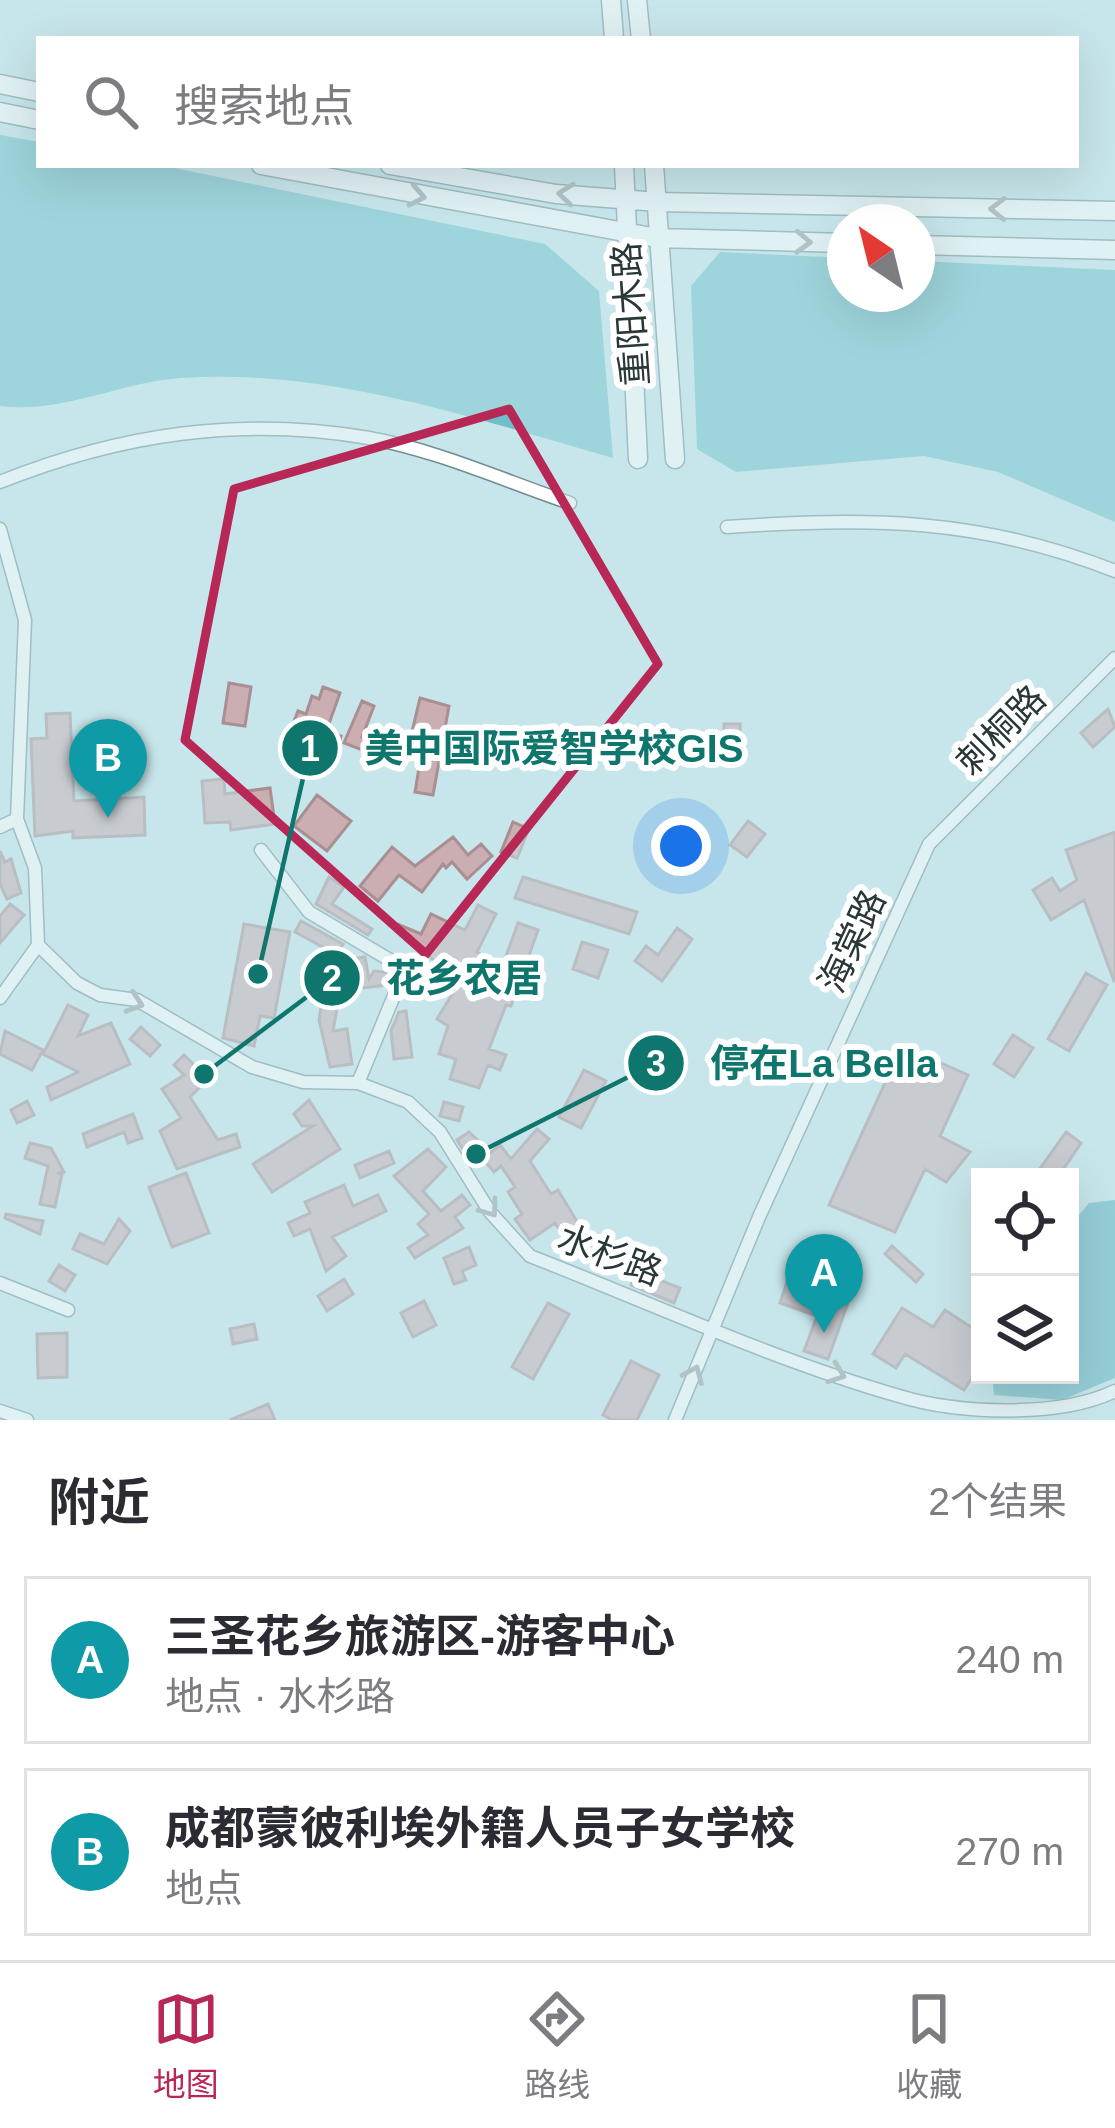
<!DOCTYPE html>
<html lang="zh">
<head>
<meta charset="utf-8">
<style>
	:root { --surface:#fff; --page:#f7f7f7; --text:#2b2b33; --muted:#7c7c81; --line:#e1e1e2; --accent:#b72856 }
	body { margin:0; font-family:Arial,"Noto Sans SC",sans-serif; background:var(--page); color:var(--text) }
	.controls { position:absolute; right:36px; bottom:36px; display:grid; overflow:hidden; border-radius:0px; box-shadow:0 12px 48px #0002 }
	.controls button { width:108px; height:108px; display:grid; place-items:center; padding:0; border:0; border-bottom:3px solid var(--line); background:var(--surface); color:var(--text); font:60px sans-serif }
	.compass { position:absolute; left:827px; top:204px; width:108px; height:108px; border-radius:50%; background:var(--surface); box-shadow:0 12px 48px #0002; rotate:325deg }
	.you { position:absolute; left:681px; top:846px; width:42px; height:42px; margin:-30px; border:9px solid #fff; border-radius:50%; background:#1a73e8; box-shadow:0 0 0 18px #1a73e833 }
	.badge { display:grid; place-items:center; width:78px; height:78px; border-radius:50%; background:var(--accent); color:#fff; font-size:39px; font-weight:700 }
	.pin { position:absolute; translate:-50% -99px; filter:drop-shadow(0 3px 6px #0008) }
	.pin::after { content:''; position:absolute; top:63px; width:42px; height:36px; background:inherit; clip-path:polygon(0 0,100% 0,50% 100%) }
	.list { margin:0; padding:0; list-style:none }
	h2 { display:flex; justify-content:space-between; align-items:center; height:156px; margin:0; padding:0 48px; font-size:51px }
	h2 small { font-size:39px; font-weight:400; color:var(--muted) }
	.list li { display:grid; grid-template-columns:78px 1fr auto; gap:36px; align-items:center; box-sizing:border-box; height:168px; margin:0 24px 24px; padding:0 24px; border:3px solid var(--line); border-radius:0px }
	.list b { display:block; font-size:45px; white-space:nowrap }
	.list p { margin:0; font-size:39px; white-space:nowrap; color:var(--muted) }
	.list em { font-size:39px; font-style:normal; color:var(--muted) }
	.icon { flex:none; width:66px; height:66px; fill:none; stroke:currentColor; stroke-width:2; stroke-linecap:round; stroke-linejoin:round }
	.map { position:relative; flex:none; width:1115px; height:1420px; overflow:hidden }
	.search { position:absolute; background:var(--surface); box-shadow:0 12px 48px #0002; left:36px; right:36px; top:36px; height:132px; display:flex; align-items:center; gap:30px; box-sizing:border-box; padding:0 42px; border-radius:0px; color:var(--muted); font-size:45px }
	.sheet { height:540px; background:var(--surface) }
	nav { display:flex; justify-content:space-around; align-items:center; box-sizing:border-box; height:168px; border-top:3px solid var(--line); background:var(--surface); font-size:33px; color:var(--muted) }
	nav a { display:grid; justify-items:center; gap:6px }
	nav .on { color:var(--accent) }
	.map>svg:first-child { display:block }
	.green { fill:#6ebfcb }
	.forest { fill:#5ab2bf }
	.building { fill:#cbaeb2; stroke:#a98e92; stroke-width:3 }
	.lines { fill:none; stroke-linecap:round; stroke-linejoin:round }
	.street-casing { stroke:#6f8c91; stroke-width:15 }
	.secondary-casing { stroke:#6f8c91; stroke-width:21 }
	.street { stroke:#fff; stroke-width:12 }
	.secondary { stroke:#fff; stroke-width:18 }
	.oneway { stroke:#949b9c }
	.marked { fill:none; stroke:#b72856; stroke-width:9; stroke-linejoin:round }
	.labels { text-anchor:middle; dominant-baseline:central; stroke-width:12; stroke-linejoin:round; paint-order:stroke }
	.street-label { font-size:36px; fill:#2a3739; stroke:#fff }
	.leader { fill:none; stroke:#0f766e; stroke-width:4.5 }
	.callout-dot { fill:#0f766e; stroke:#fff; stroke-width:4.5 }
	.mark-label { font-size:36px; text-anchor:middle; font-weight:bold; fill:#fff }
	.callout-label { font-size:39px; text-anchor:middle; font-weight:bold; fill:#0f766e; stroke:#fff; stroke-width:12; stroke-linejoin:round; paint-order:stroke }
</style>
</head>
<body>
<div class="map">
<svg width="1115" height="1420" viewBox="0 0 1115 1420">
	<rect width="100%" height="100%" fill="#c7e6eb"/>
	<path class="green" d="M0 135 39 142V165H160L545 244 599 291 613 458C473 418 329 368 181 378 121 382 61 414 0 406Z
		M720 252 845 258V294H917V261L1115 270V522L998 472 924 456 736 472 697 449 691 286Z"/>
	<path class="forest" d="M1115 1200V1378L1062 1400 994 1395 992 1375H1070V1226L1089 1203Z"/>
	<path class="building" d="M229 683 251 687 245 726 223 723Z
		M323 687 340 693 326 732 341 736 338 747 291 729 298 711 306 714 312 696 319 699Z
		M420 698 449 706 433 795 415 792 423 743 410 740Z
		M362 701 374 706 362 737 369 739 365 751 344 743Z
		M1108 709 1115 727 1093 747 1081 733Z
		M70 713 74 801 144 797 145 835 73 838V831L35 836 31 739 47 738 46 714Z
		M724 724H740L741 753 724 754Z
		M224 779 225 794 270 788 275 824 231 830 230 822 205 823 202 781Z
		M317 795 351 821 327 851 294 826Z
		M748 821 765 834 747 857 730 845Z
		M513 822 529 829 517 858 501 852Z
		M1115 832V981H1114L1084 900 1051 920 1033 890 1052 878 1060 891 1077 880 1066 850Z
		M453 837 468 855 481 844 492 856 467 879 452 862 446 868 443 864 422 892 399 875 378 901 360 886 392 847 415 866Z
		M0 851 5 862 11 859 21 893 7 899 0 884Z
		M329 877 344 887 332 904 372 929 368 935 316 904Z
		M523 877 637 912 629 934 515 898Z
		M10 904 24 915 0 943V916Z
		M478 905 496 914 477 952 502 967 518 923 538 930 511 1006 506 1005 489 1049 506 1055 500 1070 488 1065 479 1088 450 1079 456 1059 439 1054 448 1026 437 1019 454 991 432 978 437 964 397 924 421 934 431 914 465 930Z
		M301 921 343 944 333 962 365 957 369 979 374 971 392 973 387 985 335 991 328 950 295 932Z
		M244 924 290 932 274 1018 260 1016 254 1046 223 1038Z
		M677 928 692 939 662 981 635 961 646 946 658 955Z
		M582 942 608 950 598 978 573 969Z
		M1086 973 1107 985 1069 1051 1048 1039Z
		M323 995 339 998 333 1031 347 1029 352 1064 330 1067 319 1020Z
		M68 1005 88 1015 78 1036 111 1023 130 1064 51 1100 47 1087 78 1072 43 1054Z
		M406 1011 412 1057 394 1059 391 1031 399 1012Z
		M141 1027 160 1045 150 1056 130 1039Z
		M5 1031 43 1050 32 1070 0 1054Z
		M1013 1035 1033 1048 1014 1077 994 1064Z
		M902 1046 968 1075 940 1136 970 1152 946 1182 925 1169 895 1232 829 1205Z
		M184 1055 208 1079 190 1097 218 1140 236 1134 240 1147 177 1169 160 1131 181 1118 162 1089 184 1075 174 1065Z
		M584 1070 606 1081 581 1128 559 1117Z
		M309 1100 340 1149 272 1192 253 1164 313 1126H302L294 1114Z
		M27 1101 34 1115 17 1123 11 1110Z
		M444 1102 463 1107 459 1121 440 1116Z
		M133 1114 142 1138 128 1143 124 1132 87 1147 83 1134Z
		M537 1129 549 1139 530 1161 551 1194 558 1190 587 1238 572 1248 555 1223 530 1240 515 1219 522 1214 508 1192 515 1187 501 1166 494 1172 483 1159 500 1145 511 1159Z
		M469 1132 485 1147 469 1159 457 1140Z
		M1066 1132 1081 1143 1058 1177H1034Z
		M30 1143 51 1148 64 1172 57 1173 62 1174 55 1207 40 1204 48 1166 25 1158Z
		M428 1149 446 1167 423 1191 441 1211 462 1195 470 1205 455 1217 463 1228 415 1258 408 1248 428 1235 418 1224 429 1214 394 1176Z
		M389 1151 394 1163 360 1178 355 1165Z
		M186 1173 209 1233 172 1247 149 1187Z
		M344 1185 353 1206 378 1195 386 1211 332 1237 346 1256 326 1271 310 1229 294 1236 288 1223 310 1213 305 1202Z
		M6 1214 43 1221 40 1234 5 1218Z
		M119 1219 130 1231 107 1264 73 1249 80 1234 104 1244Z
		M892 1246 923 1274 916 1282 885 1254Z
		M469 1247 476 1265 462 1271 466 1280 454 1284 444 1258Z
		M59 1265 75 1275 65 1291 49 1281Z
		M637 1271 680 1288 674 1303 631 1285Z
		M344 1279 353 1294 327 1311 318 1296Z
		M788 1279 849 1300 828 1359 804 1351 817 1316 780 1303Z
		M424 1301 436 1325 413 1337 401 1313Z
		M548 1303 569 1314 533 1379 512 1367Z
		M902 1308 933 1327 945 1310 980 1333V1365L964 1390 905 1354 896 1368 873 1354Z
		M254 1324 257 1339 233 1344 230 1329Z
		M67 1333V1377L38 1378 37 1334Z
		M631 1361 659 1375 637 1420H612L603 1415Z
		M268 1404 275 1420H230Z"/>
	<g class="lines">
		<defs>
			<path id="street" d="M0 482C120 434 240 416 369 438 436 450 505 481 570 503
				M727 527C869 517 981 518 1115 571
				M0 529 25 620 17 819 35 868 38 945
				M0 827 17 819
				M261 850 309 912 405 969 358 1083
				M38 945 77 983 100 995 137 1000 252 1067 303 1082 358 1083 408 1102 440 1132 490 1212 530 1256C651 1303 773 1360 899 1396 958 1414 1059 1418 1115 1391
				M0 998 38 945
				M0 1283 68 1310
				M0 1411 27 1420
				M675 1420 759 1217 929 844 1115 658"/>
			<path id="secondary" d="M611 0 614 39
				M637 0 641 39
				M0 84 39 92
				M0 112 39 120
				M261 165 657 238 845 243
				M390 165 556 194 658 202 1115 211
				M624 165 638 459
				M654 165 675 459
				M917 245 1115 250"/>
		</defs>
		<use href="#street" class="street-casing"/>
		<use href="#secondary" class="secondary-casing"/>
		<use href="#street" class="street"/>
		<use href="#secondary" class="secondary"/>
	</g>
	<defs><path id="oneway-chevron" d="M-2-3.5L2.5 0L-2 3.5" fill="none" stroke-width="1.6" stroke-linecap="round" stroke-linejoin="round" transform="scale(3)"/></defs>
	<g class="oneway">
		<use href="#oneway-chevron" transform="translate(566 194) rotate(-174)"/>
		<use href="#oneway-chevron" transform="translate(417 196) rotate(11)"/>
		<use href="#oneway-chevron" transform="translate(998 209) rotate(-179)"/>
		<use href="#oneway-chevron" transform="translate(803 242) rotate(2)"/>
		<use href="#oneway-chevron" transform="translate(135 1003) rotate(18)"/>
		<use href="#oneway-chevron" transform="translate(490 1209) rotate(54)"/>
		<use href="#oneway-chevron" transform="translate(694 1374) rotate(-67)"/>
		<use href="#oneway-chevron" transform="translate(837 1374) rotate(20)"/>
	</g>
	<path d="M0 0H1115V1420H0ZM509 409 658 664 426 954 185 740 234 489Z" fill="#c7e6eb" fill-opacity=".55" fill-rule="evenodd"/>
	<path class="marked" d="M509 409 658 664 426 954 185 740 234 489Z"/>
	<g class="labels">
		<g class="street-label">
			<text transform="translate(631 314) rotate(-94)">重阳木路</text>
			<text transform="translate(1001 730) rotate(-45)">刺桐路</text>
			<text transform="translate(852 941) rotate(-65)">海棠路</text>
			<text transform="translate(610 1255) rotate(21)">水杉路</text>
		</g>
	</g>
	<path class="leader" d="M258 974L310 748M204 1074L332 978M476 1154L656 1063"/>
	<g class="callout-dot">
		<circle cx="258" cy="974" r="12"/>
		<circle cx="204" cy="1074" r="12"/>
		<circle cx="476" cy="1154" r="12"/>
		<circle cx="310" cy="748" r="30"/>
		<circle cx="332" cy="978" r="30"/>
		<circle cx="656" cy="1063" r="30"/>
	</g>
	<g class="mark-label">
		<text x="310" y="761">1</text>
		<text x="332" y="991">2</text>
		<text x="656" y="1076">3</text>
	</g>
	<g class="callout-label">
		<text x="554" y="762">美中国际爱智学校GIS</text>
		<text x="464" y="992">花乡农居</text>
		<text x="824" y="1077">停在La Bella</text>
	</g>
</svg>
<div class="controls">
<button><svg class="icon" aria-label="locate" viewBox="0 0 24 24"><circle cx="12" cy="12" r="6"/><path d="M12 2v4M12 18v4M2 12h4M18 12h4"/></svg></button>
<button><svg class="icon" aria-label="layers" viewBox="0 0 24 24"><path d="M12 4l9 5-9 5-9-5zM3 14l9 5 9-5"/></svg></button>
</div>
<svg class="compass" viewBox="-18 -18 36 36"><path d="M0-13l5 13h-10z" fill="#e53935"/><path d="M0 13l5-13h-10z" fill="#7c7c81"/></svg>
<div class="you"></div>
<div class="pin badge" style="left:824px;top:1333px;background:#0f9aa8">A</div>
<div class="pin badge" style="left:108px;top:818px;background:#0f9aa8">B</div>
<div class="search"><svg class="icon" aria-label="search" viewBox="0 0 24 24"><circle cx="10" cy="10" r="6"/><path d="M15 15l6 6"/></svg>搜索地点</div>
</div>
<section class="sheet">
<h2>附近<small>2个结果</small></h2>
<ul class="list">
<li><span class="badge" style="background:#0f9aa8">A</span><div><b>三圣花乡旅游区-游客中心</b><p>地点 · 水杉路</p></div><em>240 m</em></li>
<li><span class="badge" style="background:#0f9aa8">B</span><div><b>成都蒙彼利埃外籍人员子女学校</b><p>地点</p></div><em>270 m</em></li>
</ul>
</section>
<nav>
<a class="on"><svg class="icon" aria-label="map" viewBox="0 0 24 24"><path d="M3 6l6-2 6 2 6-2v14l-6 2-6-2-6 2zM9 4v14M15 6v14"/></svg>地图</a>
<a><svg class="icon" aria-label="directions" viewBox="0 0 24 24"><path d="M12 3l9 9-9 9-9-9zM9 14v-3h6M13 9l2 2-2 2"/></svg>路线</a>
<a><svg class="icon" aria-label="saved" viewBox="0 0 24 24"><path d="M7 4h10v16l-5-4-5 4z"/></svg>收藏</a>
</nav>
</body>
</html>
